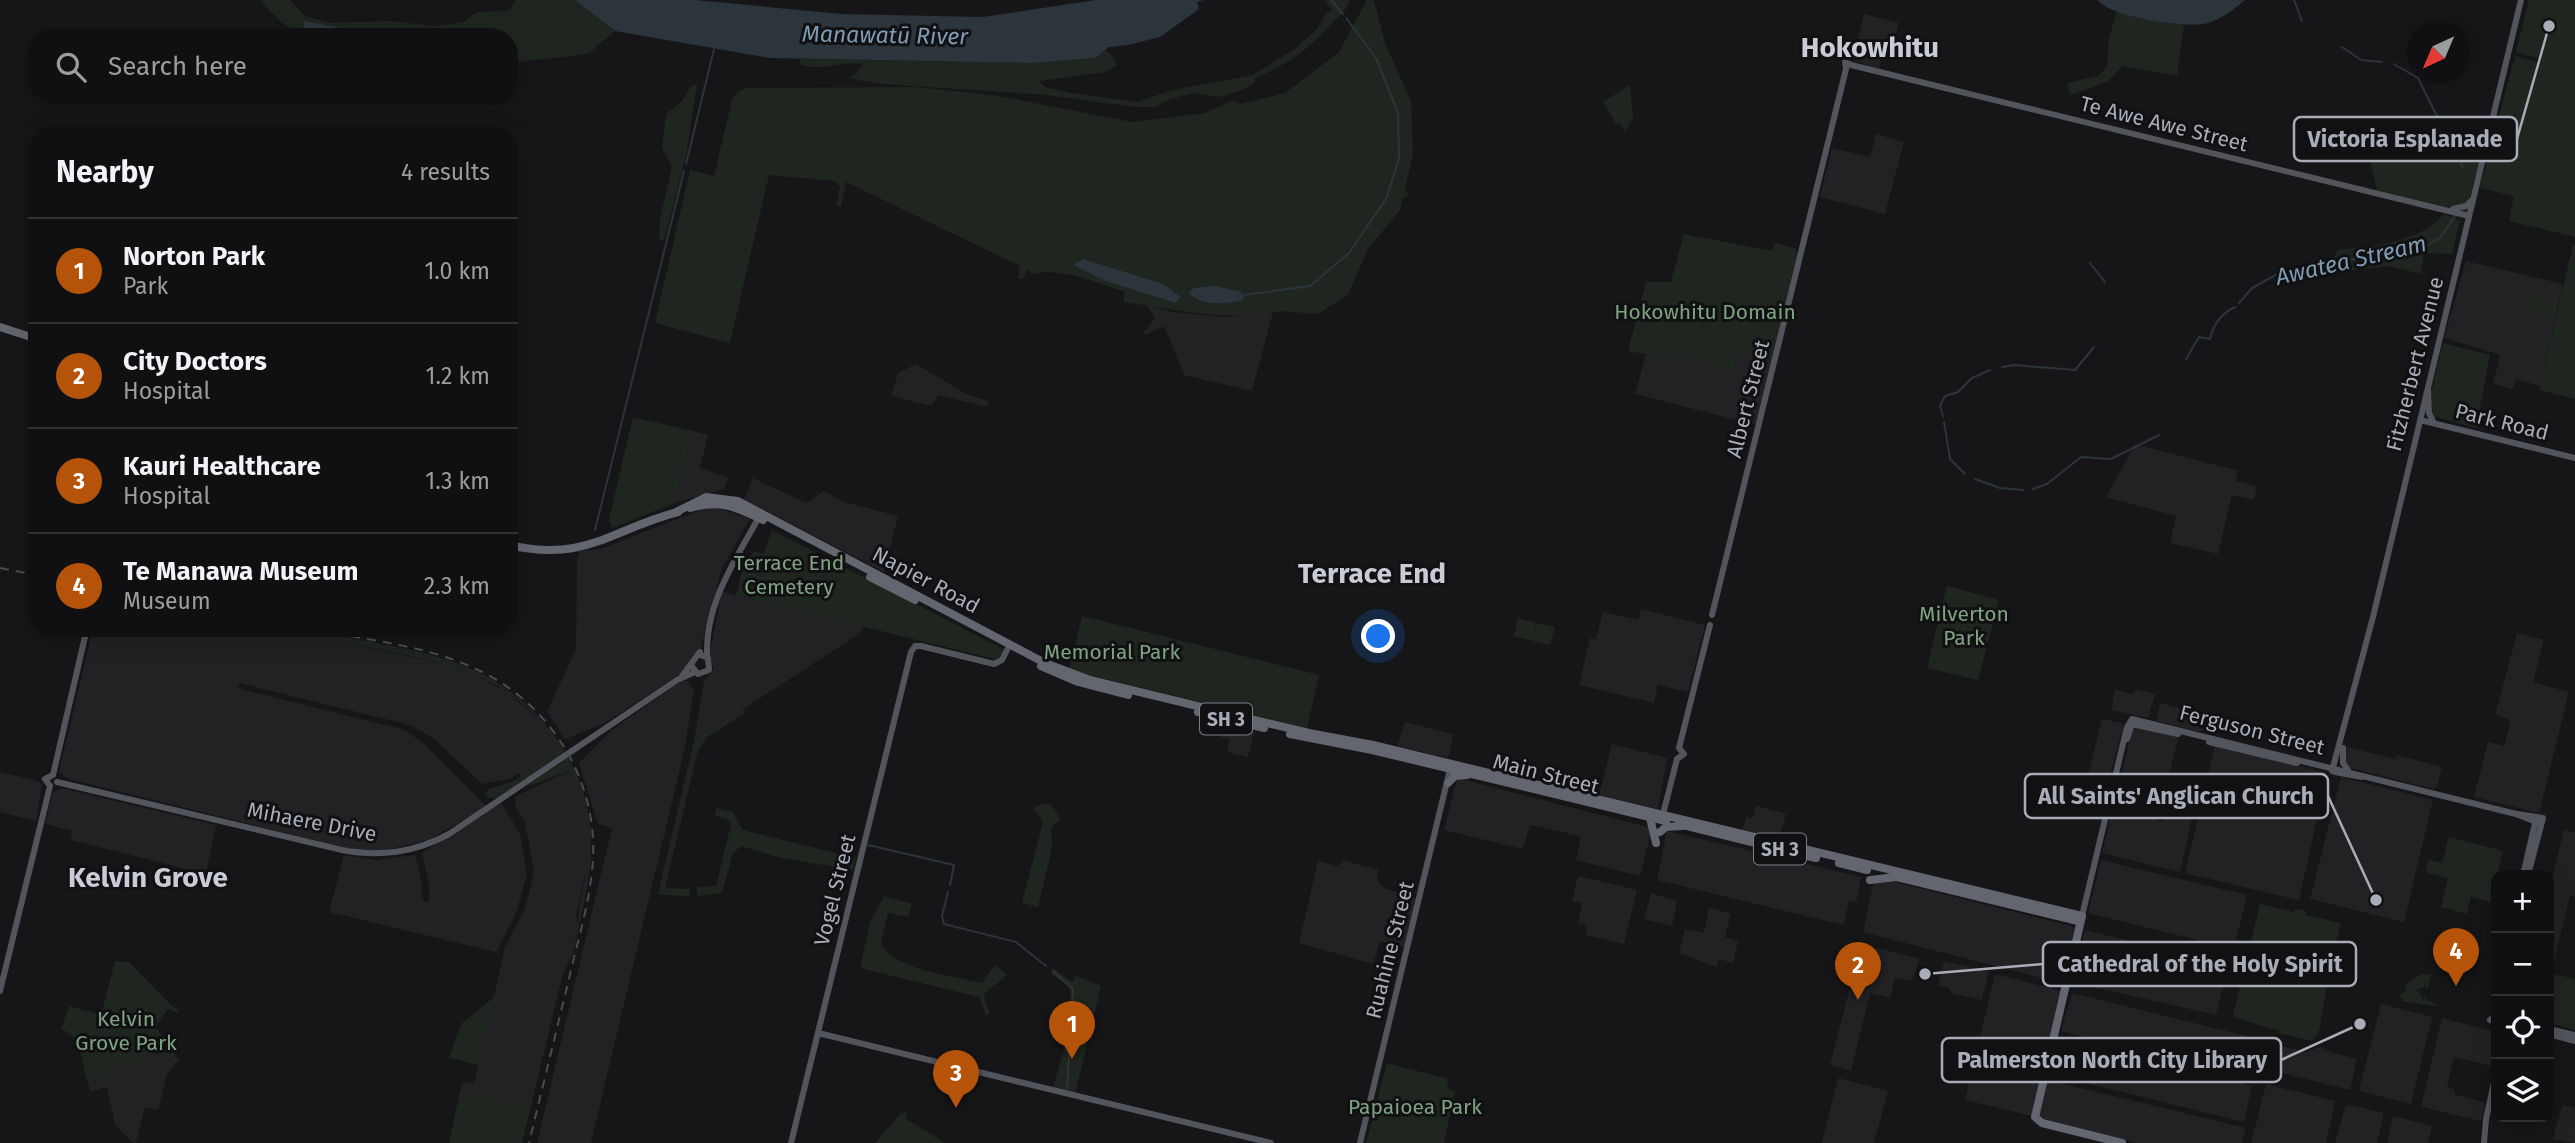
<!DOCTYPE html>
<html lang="en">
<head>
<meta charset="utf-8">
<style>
	:root { --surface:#101012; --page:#19191b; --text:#f1f3f6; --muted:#9c9d9f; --line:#303032; --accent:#b45309 }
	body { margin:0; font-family:"Fira Sans",sans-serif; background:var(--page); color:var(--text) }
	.controls { position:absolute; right:21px; bottom:21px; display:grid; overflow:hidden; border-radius:14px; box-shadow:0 7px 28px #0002 }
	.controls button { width:63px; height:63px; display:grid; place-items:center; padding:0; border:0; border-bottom:2px solid var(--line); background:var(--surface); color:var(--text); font:35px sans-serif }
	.compass { position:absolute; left:2407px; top:21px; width:63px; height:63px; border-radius:50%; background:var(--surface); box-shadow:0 7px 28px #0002; rotate:224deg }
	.you { position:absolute; left:1379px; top:637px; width:24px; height:24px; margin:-18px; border:5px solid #fff; border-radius:50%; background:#1a73e8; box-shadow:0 0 0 10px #1a73e833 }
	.badge { display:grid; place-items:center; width:46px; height:46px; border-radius:50%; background:var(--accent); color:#fff; font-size:23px; font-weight:700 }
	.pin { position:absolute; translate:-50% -58px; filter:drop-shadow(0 2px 4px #0008) }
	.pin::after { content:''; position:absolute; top:37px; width:24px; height:21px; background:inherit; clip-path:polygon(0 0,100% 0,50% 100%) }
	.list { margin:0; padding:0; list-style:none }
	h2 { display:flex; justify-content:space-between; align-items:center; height:91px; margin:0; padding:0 28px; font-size:30px }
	h2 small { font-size:23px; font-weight:400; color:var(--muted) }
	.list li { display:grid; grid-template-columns:46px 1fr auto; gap:21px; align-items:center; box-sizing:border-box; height:105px; padding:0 28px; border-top:2px solid var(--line) }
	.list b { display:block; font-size:26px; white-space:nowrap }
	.list p { margin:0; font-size:23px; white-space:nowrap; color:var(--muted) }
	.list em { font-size:23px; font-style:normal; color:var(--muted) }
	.icon { flex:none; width:38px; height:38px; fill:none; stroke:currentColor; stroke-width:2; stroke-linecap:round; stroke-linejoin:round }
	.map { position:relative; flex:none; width:2575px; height:1143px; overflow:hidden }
	.search { position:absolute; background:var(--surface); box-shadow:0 7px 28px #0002; left:28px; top:28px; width:490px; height:77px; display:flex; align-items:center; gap:18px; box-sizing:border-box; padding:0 24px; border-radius:28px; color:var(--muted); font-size:26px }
	.panel { position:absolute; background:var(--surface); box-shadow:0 7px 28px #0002; left:28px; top:126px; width:490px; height:511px; border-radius:28px }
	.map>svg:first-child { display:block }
	.built { fill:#222225 }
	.green { fill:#1e261f }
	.water { fill:#2c353c }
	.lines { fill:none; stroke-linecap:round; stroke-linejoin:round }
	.stream { stroke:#2c353c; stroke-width:2 }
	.major { stroke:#53555c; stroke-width:6 }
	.highway { stroke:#63666e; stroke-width:8 }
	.rail { stroke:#4a4c52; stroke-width:2; stroke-dasharray:9 7; stroke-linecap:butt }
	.labels { text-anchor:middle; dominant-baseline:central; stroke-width:6; stroke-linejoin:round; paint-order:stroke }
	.shield { fill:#111113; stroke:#7b7e86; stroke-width:2 }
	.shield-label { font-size:19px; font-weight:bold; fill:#a8adb8 }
	.street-label { font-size:21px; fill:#a8adb8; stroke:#111113 }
	.park-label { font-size:21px; fill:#7fa381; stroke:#111113 }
	.water-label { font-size:23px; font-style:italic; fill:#7f9bb3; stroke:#111113 }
	.district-label { font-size:28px; font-weight:bold; fill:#c9ccd4; stroke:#111113 }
	.leader { fill:none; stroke:#a8adb8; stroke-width:2.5 }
	.callout-dot { fill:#a8adb8; stroke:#111113; stroke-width:2.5 }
	.callout { fill:#111113; stroke:#a8adb8; stroke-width:2.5 }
	.callout-label { font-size:23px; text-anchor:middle; font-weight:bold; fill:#a8adb8 }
</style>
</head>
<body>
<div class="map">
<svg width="2575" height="1143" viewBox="0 0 2575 1143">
	<rect width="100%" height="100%" fill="#161618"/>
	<path class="built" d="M1864 14 1899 23 1892 51 1884 49 1879 69 1853 60Z
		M1876 134 1904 142 1885 214 1820 197 1832 148 1870 157Z
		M2466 261 2563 284 2540 386 2516 379 2513 389 2493 384 2500 355 2444 338Z
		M1147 305 1172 312 1223 317 1273 312 1252 391 1184 375 1164 326 1146 335 1143 333 1155 318Z
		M1679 353 1734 373 1739 353 1771 362 1756 425 1635 394 1646 354 1676 360Z
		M916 364 968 395 989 401 988 407 938 395 931 406 891 396 898 373Z
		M693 431 708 435 700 468 729 478 724 489 675 503Z
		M2135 444 2238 471 2236 481 2257 486 2254 500 2232 495 2218 554 2170 543 2176 516 2106 497Z
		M753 478 806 503 824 491 844 502 898 516 884 572 744 499Z
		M705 508H718L750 519 722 568 700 652 686 670 603 724 565 739 547 712 576 649 577 557 580 551 601 549Z
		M722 592 864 626 859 634 694 741 704 681 714 669 709 656Z
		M1641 609 1705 625 1688 692 1658 685 1654 703 1579 685 1590 638 1596 639 1603 612 1638 620Z
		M93 628H278L463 668 510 694 538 720 559 748 522 778 519 773 509 779 482 784 433 738 410 725 240 683 238 687 241 689 405 730 423 743 487 807 428 840 382 851 355 850 69 779 59 772Z
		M2517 633 2544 640 2533 682 2569 692 2539 813 2474 797 2488 742 2504 746 2511 720 2495 715Z
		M681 681H688L694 690 685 747 591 1143H537L612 828 598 824 579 763 612 730Z
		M2135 689 2155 694 2148 718 2111 710 2115 690 2134 694Z
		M2160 703 2208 715 2205 728 2200 732 2156 721Z
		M2102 719 2122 723 2123 727 2103 801 2083 796Z
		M1405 722 1453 734 1448 758 1397 746Z
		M1223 725 1254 732 1248 757 1227 752 1230 739 1220 737Z
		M2136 727 2179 736 2157 820 2163 822 2174 781 2199 787 2180 872 2102 853 2132 732Z
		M1612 744 1667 758 1658 809 1599 795Z
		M2215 745 2327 773 2299 900 2185 873Z
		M2347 747 2396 759 2397 755 2442 767 2437 787 2433 789 2351 768 2345 762Z
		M571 770 583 803 589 841 587 868 576 915 579 927 573 954 563 973 533 1098H528L526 1107 460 1091 463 1082 474 1084 505 947 524 911 532 881 534 869 525 823 515 806 516 796Z
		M0 772 38 781 42 785 36 821 0 812Z
		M2341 777 2433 800 2404 922 2310 899Z
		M1457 778 1652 828 1640 876 1576 860 1581 836 1530 825 1523 849 1444 830Z
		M61 788 216 825 206 874 71 840 72 831 45 824 53 793Z
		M501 803 520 833 527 875 515 916 496 952 329 912 344 855 375 860 415 855 422 883 421 897 425 902 429 900V884L422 853Z
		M1756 806 1786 814 1779 840 1742 831 1746 816 1753 818Z
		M2564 830 2575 833V897L2570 896 2554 961 2549 960V891Z
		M1667 831 1861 877 1856 903 1849 901 1843 925 1657 880Z
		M1343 860 1378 870 1377 879 1384 888 1418 899 1406 948 1380 941 1373 964 1299 943 1318 861 1338 866Z
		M2101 860 2247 895 2234 949 2088 913Z
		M1578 876 1637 890 1624 944 1585 935 1587 925 1578 923 1582 903 1572 901Z
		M1879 878 2075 927 2061 983 1863 932 1874 880Z
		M1651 893 1677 901 1672 926 1644 919Z
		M1709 908 1731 914 1725 937 1738 941 1733 963 1719 959 1717 967 1679 953 1685 929 1704 933Z
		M2085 930 2228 965 2216 1015 2072 982Z
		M1861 944 1920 959 1912 980 1895 978 1890 998 1870 993 1851 1071 1830 1065Z
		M1944 961 1989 972 1982 1000 1951 993 1949 988 1938 985Z
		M1995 974 2062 991 2032 1116 1965 1100Z
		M2072 993 2263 1040 2256 1075 2252 1078 2061 1031Z
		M2381 1004 2432 1017 2411 1104 2359 1091Z
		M2442 1018 2496 1032 2492 1066 2454 1057 2447 1087 2455 1090V1095L2485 1102 2481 1121 2421 1107Z
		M2064 1037 2252 1086 2244 1122 2050 1074 2059 1040Z
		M2276 1045 2307 1052 2321 1046 2326 1051 2357 1059 2350 1090 2270 1070Z
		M156 1052 175 1063 167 1075 158 1110 145 1107 136 1143H133L115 1125 107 1087 90 1092 88 1083 108 1076 107 1070 132 1065Z
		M1838 1078 1888 1091 1874 1143H1822Z
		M2047 1080 2246 1128 2242 1143H2137L2038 1119Z
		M2266 1084 2335 1101 2326 1143H2251Z
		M2346 1104 2384 1113 2377 1143H2335Z
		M2562 1105 2575 1108V1143L2553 1139Z
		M2393 1116 2432 1126 2428 1143H2387Z"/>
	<path class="green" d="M260 0H290L305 16 331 23 389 21 435 26 464 22 476 12 508 11 516 0H575L615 31 588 54 509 63V37H390L326 25H304L308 32 325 37C294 37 280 22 260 0Z
		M1325 0H1349C1346 12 1342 13 1334 21 1308 51 1289 63 1254 79L1255 83 1239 91 1219 97 1194 93 1170 99 1155 107H1137L1046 95 882 84 848 78 857 73 863 64C838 60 827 72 801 65L799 59 1032 63 1095 58 1105 50 1113 56 1117 65 1106 72 1039 81 1045 87 1070 93 1137 102 1173 90 1253 75 1296 48 1317 29 1326 13 1332 10Z
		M1367 0H1374L1385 43 1411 101 1413 154 1405 189 1409 195 1403 198 1400 210 1368 249 1348 295 1317 314 1280 311 1258 316 1255 314C1209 319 1168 308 1123 302L1125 292C1097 283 1062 267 1033 274L1026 269 1024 279 1018 278 1020 266 846 182 841 207 836 206 840 188 836 181 769 175 730 343 655 323 690 170 714 176 732 100 738 91 747 88 916 87 993 95 1132 122 1205 113 1233 100 1240 104 1285 93 1339 52Z
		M2529 0H2575V237L2509 221 2514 196 2480 188 2515 56 2540 63 2542 59 2516 52Z
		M2117 10 2146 19 2184 25 2177 76 2123 66 2107 82 2070 95 2067 83 2098 76 2107 67 2109 38Z
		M692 85H697L686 156 664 241 659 240 660 219 672 167 662 148 666 114 682 101Z
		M1630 85 1633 118 1625 132 1620 124H1616L1603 102Z
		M2374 125 2482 151 2466 212 2377 190 2365 141 2371 137Z
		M2444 214 2460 221 2452 254 2424 253 2421 274 2389 266 2334 272V256L2338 250C2374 246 2419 243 2444 214Z
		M1684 234 1772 251 1775 243 1796 249 1797 255 1771 362 1739 353 1734 373 1679 353 1676 360 1628 351 1646 282H1671Z
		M2573 245H2575V399L2539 390Z
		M2525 295 2557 303 2554 317 2522 310Z
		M2443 343 2490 355 2476 428 2433 416 2431 394Z
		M633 417 693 431 675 503 612 528 609 519Z
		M772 530 1005 650 998 660 736 595 742 571 754 551 764 554Z
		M1947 586 1999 600 1978 680 1927 668Z
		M1082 616 1319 675 1307 728 1069 670Z
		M1518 618 1536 623 1533 636 1537 623 1555 627 1550 645 1514 636Z
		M278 628H294C345 639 401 644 451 661 528 686 591 759 591 843 591 872 585 899 579 927 577 906 584 889 587 868 591 833 583 802 570 770L530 786 529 784 564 761 561 755 496 798H488L485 794 489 788C519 784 536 766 558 748 516 678 462 667 388 651 351 644 315 636 278 628Z
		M741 710 747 712 707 737 698 750 665 888 690 889V897L658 894 694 741Z
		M1044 803 1051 805 1061 819 1051 828 1052 848 1038 907 1022 903 1043 822 1034 808Z
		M716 808 733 812 743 830 856 858 853 870 781 858 741 846 733 853 722 893 697 896V887L716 886 731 824 728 819 715 816Z
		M2449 837 2503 851 2491 902 2471 897 2467 914 2441 907 2448 878 2425 872 2428 860 2442 863Z
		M884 896 912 904 908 917 888 913 881 942C891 970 955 976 982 983L995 965 1007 975 985 993 984 997 990 1014 986 1016 979 997 860 968 870 922Z
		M2260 904 2294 912 2295 909 2306 911V915L2341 923 2335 948 2323 945 2319 960 2294 953V950L2283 951 2280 961 2312 969 2327 985 2319 1031 2312 1041 2278 1033 2280 1031 2235 1018 2233 1015Z
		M115 961 129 962 172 1006 179 1010 178 1013 168 1009 156 1027 180 1062 175 1063 156 1052 132 1065 107 1070 108 1076 88 1083C80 1063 84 1038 61 1029L69 1006 101 1015Z
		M1054 969 1072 982 1076 976 1101 986 1075 1094 1053 1088C1061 1058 1076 1018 1069 987L1050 973Z
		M2549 973 2575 979V1030L2549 1023Z
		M2431 974 2428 988 2425 987 2426 980 2424 987 2416 990 2422 995 2423 1002 2425 995 2426 998 2438 1007C2428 1004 2408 1003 2402 1001L2400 994 2405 992 2407 983 2420 975Z
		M498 985 479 1065 449 1058 461 1024 493 998Z
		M1387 1063 1448 1079 1447 1089 1455 1091 1444 1143H1366Z
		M460 1091 526 1107 528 1097 533 1098 522 1143H449Z
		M901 1113H906V1119L946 1143H875Z"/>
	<path class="water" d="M575 0H695L841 14 983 17 1096 0H1204L1197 2 1199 9 1160 37 1128 45 1109 47 1095 58 1032 63 769 58 615 31Z
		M2098 0H2245C2234 9 2222 19 2208 23 2189 29 2109 17 2098 0Z
		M304 21 390 37H325L304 30Z
		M1083 259 1163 284 1181 297 1176 303 1106 281 1073 265Z
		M1215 286 1242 292 1244 299C1229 305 1200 306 1189 293L1194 288Z"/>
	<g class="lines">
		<path class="stream" d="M1331 0 1343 14
			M2294 0 2302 21
			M2342 47 2361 60 2382 62
			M2394 64 2418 78 2440 122
			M2454 145 2463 168
			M686 164 714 49
			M2090 263 2105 282
			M1244 295 1310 286 1349 253 1387 197 1399 158 1398 113 1376 58 1346 18
			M2239 303 2252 288 2281 272 2424 247 2441 237 2455 216
			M2186 359 2199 337 2210 339C2214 323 2221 314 2235 307
			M2002 367 2014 365 2075 370 2094 347
			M1943 416 1940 406 1945 396 1958 392 1972 378 1990 370
			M1944 422 1950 459 1965 474
			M1975 479 2000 488 2023 490
			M2033 489 2047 484 2081 457 2111 459 2159 435
			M595 530 684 171
			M868 845 954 865 950 885
			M948 892 942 916 944 924 1016 942 1046 966
			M1053 971 1073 989 1067 1088"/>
		<path class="major" d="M1851 65 2469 216
			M1846 69 1845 62 1851 65
			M2453 209 2466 206 2473 199
			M2428 388 2429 413 2434 423
			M2420 420 2575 458
			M1712 615 1846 69
			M707 656C705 602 736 560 760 515
			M691 665 698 674 709 670 708 658 698 654
			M682 676 700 652
			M2127 739 2132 724 2178 734
			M2209 742 2297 763
			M1679 748 1710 625
			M2343 748V763L2348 770
			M1677 759 1684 754 1679 748
			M2332 771 2373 617 2521 0
			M2335 772 2362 777
			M53 775 87 628
			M57 782 342 850C380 857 414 853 449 834L677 680 695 672
			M50 786 45 779 53 775
			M2517 814 2543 818 2528 875
			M1662 818 1677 759
			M2523 875 2536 819
			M2082 916 2127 727 2132 719 2516 814 2541 824
			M0 991 50 786
			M2490 1020 2496 1015
			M2549 1029 2575 1035
			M818 1033 1271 1143
			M2549 1034 2575 1041
			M791 1143 911 652 915 646H921L994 664 1002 660 1010 644
			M1360 1143 1451 765
			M2484 1143 2486 1119 2496 1074"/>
		<path class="highway" d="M0 327 37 339
			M690 508C720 499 736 507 763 520
			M674 513 706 497 738 501 1045 663 1090 680 1309 733 1373 745 2082 916 2035 1117 2042 1123 2122 1143
			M509 545C587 563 611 529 678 512
			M870 577 915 600
			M1041 666 1078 682 1128 695
			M1198 712 1264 728
			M1290 734 1372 750 1666 821
			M1448 783 1455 776 1467 775
			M1650 818 1656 843
			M1679 824 1816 858
			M1660 832 1666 827 1682 826
			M1839 863 1867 870
			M1893 876 2078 921
			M1870 880 1896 877"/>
		<path class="rail" d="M0 568 37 575
			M304 628C359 639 422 644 474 668 548 701 597 777 593 858 591 900 577 942 568 983 555 1036 542 1090 529 1143"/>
	</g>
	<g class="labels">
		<g class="shield">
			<rect x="1200" y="703.5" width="52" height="31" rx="5"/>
			<rect x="1754" y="833.5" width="52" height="31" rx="5"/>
		</g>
		<g class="shield-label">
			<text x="1226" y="719">SH 3</text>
			<text x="1780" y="849">SH 3</text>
		</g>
		<g class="street-label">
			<text transform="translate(2164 124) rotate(14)">Te Awe Awe Street</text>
			<text transform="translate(2415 364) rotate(-76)">Fitzherbert Avenue</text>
			<text transform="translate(1748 399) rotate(-76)">Albert Street</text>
			<text transform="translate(2502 422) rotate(14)">Park Road</text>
			<text transform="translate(926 580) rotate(28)">Napier Road</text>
			<text transform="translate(2252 730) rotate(14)">Ferguson Street</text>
			<text transform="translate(1546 774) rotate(14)">Main Street</text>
			<text transform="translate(312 822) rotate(11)">Mihaere Drive</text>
			<text transform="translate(835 890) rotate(-76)">Vogel Street</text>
			<text transform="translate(1390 950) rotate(-76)">Ruahine Street</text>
		</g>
		<g class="park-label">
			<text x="1705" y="312">Hokowhitu Domain</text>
			<text x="789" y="563">Terrace End<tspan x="789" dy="24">Cemetery</tspan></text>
			<text x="1964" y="614">Milverton<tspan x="1964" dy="24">Park</tspan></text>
			<text x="1112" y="652">Memorial Park</text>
			<text x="126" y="1019">Kelvin<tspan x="126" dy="24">Grove Park</tspan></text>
			<text x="1415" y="1107">Papaioea Park</text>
		</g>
		<g class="water-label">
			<text transform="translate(885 35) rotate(1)">Manawatū River</text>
			<text transform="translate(2351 260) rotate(-13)">Awatea Stream</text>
		</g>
		<g class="district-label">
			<text x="1870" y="47">Hokowhitu</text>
			<text x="1372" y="573">Terrace End</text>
			<text x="148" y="877">Kelvin Grove</text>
		</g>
	</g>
	<path class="leader" d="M2549 26L2517 139M2376 900L2328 796M1925 974L2043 964M2360 1024L2281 1060"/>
	<g class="callout-dot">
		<circle cx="2549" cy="26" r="7"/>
		<circle cx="2376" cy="900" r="7"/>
		<circle cx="1925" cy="974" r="7"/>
		<circle cx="2360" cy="1024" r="7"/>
	</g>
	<g class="callout">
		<rect x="2294" y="117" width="223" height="44" rx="7"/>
		<rect x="2025" y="774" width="303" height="44" rx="7"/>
		<rect x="2043" y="942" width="313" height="44" rx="7"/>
		<rect x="1942" y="1038" width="339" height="44" rx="7"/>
	</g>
	<g class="callout-label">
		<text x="2405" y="147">Victoria Esplanade</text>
		<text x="2176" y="804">All Saints' Anglican Church</text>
		<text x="2200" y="972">Cathedral of the Holy Spirit</text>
		<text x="2112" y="1068">Palmerston North City Library</text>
	</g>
</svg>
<div class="controls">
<button>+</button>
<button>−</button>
<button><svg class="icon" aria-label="locate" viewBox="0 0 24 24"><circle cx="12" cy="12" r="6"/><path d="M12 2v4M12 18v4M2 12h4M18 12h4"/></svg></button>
<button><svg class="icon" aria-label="layers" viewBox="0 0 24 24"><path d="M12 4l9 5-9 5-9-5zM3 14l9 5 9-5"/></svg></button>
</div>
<svg class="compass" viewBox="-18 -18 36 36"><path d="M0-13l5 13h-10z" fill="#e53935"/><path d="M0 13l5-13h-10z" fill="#9c9d9f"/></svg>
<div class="you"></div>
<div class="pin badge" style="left:1072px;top:1059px">1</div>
<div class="pin badge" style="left:1858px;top:1000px">2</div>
<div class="pin badge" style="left:956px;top:1108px">3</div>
<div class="pin badge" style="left:2456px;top:986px">4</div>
<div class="search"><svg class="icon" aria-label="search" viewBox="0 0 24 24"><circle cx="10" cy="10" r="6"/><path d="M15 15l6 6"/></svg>Search here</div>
<section class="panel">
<h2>Nearby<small>4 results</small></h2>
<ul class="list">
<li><span class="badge">1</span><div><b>Norton Park</b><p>Park</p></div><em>1.0 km</em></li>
<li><span class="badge">2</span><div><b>City Doctors</b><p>Hospital</p></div><em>1.2 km</em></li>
<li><span class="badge">3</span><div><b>Kauri Healthcare</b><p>Hospital</p></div><em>1.3 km</em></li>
<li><span class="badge">4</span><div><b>Te Manawa Museum</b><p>Museum</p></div><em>2.3 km</em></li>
</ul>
</section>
</div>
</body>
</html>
